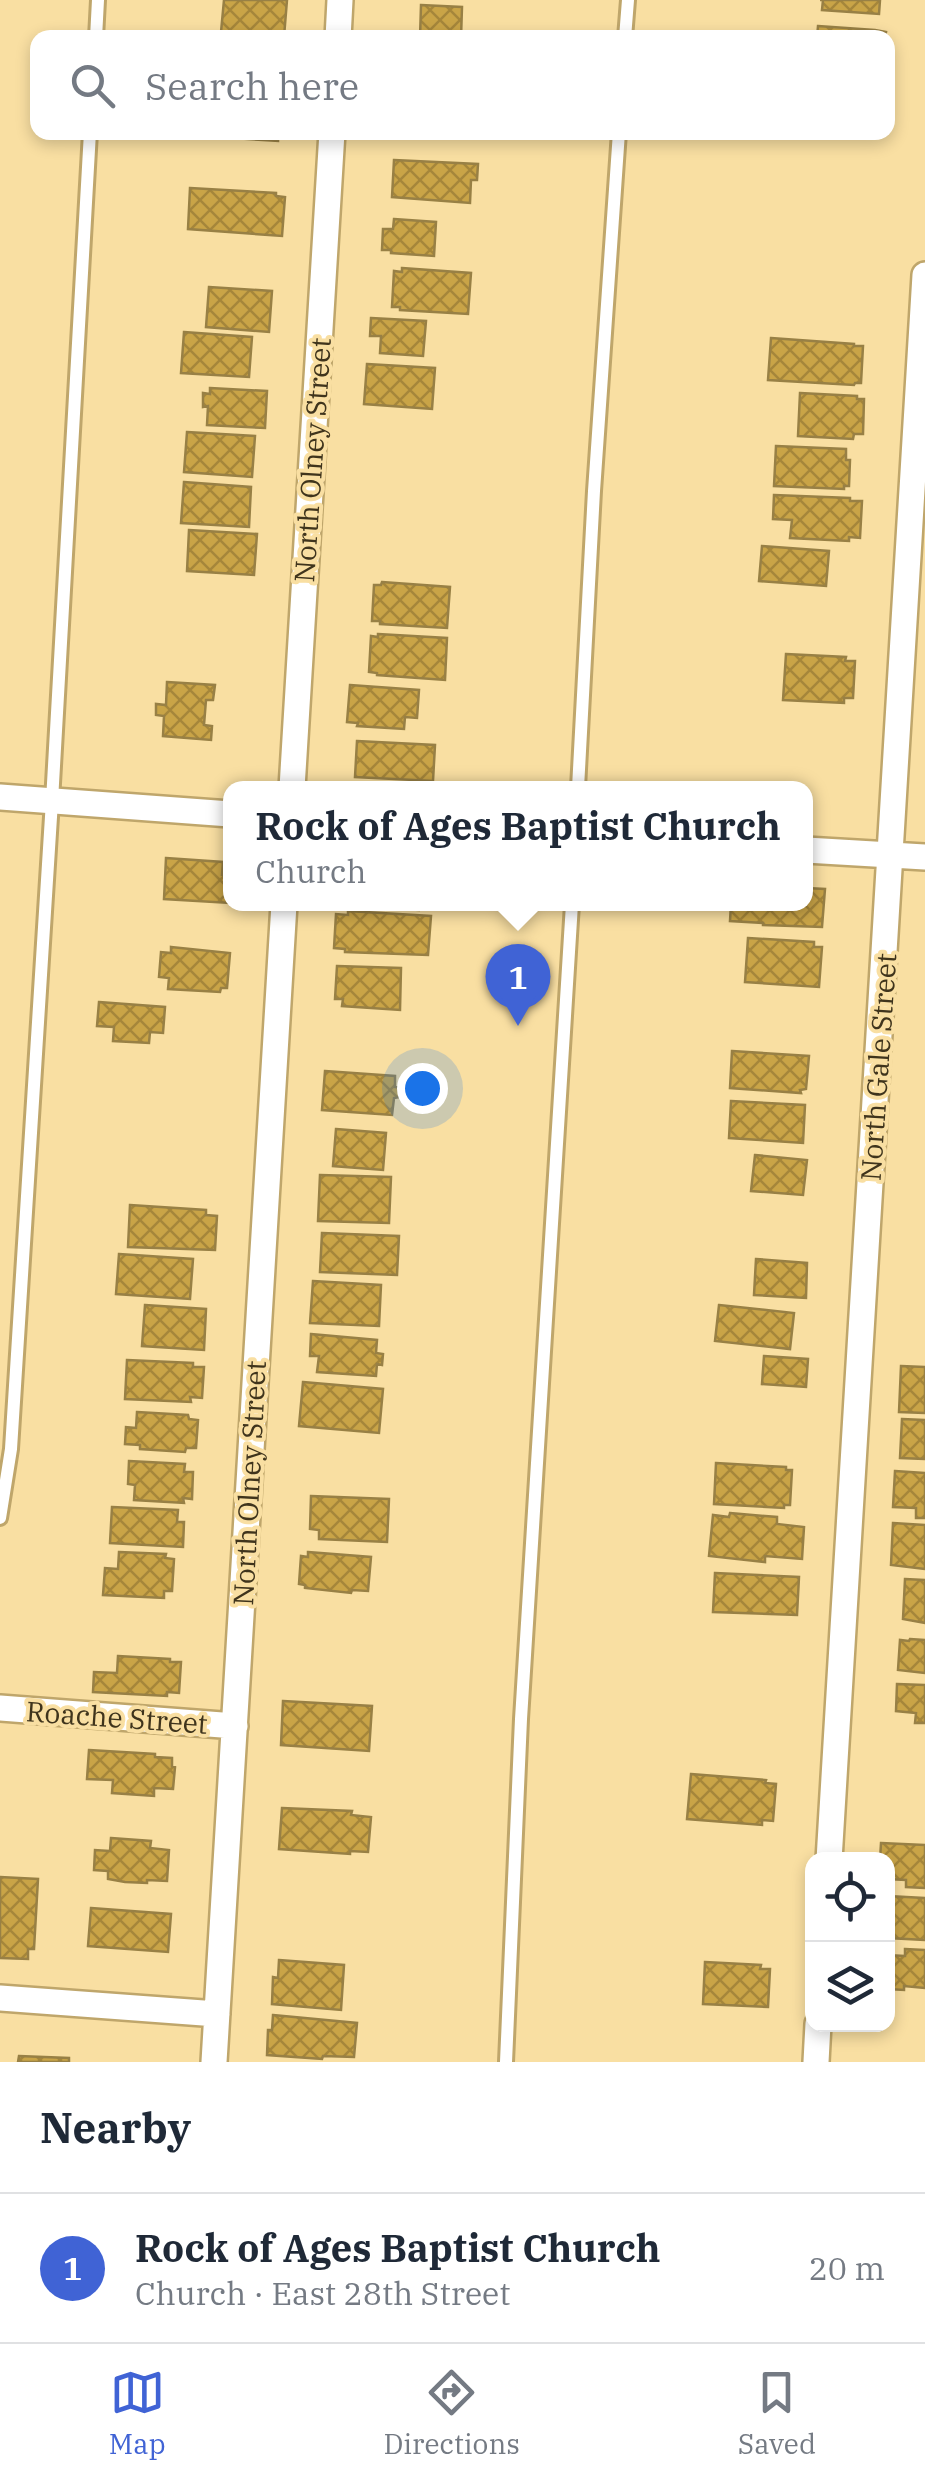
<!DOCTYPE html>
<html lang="en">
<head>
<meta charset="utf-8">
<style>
	:root { --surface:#fff; --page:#f6f6f7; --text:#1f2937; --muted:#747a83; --line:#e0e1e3; --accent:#4063d5 }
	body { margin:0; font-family:"IBM Plex Serif",serif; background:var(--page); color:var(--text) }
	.controls { position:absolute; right:30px; bottom:30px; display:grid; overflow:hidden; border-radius:20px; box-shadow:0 5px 15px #0003 }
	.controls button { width:90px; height:90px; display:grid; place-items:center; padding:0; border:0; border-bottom:2px solid var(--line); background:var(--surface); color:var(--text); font:50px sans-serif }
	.you { position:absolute; left:422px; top:1088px; width:35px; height:35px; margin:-25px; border:8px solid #fff; border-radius:50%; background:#1a73e8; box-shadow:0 0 0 15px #1a73e833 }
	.badge { display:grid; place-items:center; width:65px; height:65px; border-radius:50%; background:var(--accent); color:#fff; font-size:32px; font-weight:700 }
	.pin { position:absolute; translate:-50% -82px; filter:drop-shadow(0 2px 5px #0008) }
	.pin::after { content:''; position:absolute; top:52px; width:35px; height:30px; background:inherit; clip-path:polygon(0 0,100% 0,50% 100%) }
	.popup { position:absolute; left:223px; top:781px; width:590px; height:130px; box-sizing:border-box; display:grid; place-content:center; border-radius:20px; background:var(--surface); filter:drop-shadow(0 2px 8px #0005); font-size:32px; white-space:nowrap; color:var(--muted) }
	.popup b { font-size:38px; color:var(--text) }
	.popup::after { content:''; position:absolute; left:50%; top:100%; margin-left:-20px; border:20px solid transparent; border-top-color:var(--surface) }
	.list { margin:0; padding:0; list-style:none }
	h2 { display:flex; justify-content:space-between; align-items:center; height:130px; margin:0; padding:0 40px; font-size:42px }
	h2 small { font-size:32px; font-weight:400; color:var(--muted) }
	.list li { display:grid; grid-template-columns:65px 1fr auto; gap:30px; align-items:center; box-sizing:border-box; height:150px; padding:0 40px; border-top:2px solid var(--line) }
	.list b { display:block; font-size:38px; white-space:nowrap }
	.list p { margin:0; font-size:32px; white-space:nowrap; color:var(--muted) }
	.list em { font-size:32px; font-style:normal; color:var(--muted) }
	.icon { flex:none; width:55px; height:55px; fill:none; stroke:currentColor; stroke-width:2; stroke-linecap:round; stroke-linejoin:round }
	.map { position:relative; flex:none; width:925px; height:2062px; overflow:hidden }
	.search { position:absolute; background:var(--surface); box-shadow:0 5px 15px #0003; left:30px; right:30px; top:30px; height:110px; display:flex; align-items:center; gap:25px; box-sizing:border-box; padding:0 35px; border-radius:20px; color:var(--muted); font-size:38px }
	.sheet { height:280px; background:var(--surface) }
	nav { display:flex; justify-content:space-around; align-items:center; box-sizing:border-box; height:140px; border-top:2px solid var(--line); background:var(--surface); font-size:28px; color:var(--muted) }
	nav a { display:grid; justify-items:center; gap:5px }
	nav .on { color:var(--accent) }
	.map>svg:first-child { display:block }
	.building { fill:url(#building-cross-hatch); stroke:#988045; stroke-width:2.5 }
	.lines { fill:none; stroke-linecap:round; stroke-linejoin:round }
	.lane-casing { stroke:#bfa66b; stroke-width:18 }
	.street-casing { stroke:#bfa66b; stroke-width:30 }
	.lane { stroke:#fff; stroke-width:12 }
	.street { stroke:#fff; stroke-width:25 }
	.labels { text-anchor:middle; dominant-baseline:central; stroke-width:8; stroke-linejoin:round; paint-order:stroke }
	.street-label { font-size:28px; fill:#3f341c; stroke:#f9dfa2 }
</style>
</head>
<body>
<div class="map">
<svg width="925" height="2062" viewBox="0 0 925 2062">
	<defs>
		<pattern id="building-cross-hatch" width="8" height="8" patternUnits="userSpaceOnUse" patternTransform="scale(2.5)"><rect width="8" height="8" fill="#c9a447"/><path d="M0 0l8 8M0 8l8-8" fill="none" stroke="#a5863a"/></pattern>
	</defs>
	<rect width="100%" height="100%" fill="#f9dfa2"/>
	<path class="building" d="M224 0H287L284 37 221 32Z
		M820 0H880L879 14 822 10 823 0Z
		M421 5 462 7 461 38H420Z
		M818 26 875 30 886 32 885 38H817Z
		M201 132H278V141L201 136Z
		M394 160 478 164 477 180H471L470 203 392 197Z
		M190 188 276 193V196L285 197 282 236 188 229Z
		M394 219 436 222 434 256 391 253V250H382L383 229H393Z
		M402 268 471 273 468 314 400 310V307H392L394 271 402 272Z
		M209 287 272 291 269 332 206 327Z
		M371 318 426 321 423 356 380 353 381 336H370Z
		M184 332 252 337 249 377 181 373Z
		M771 338 854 344V346H863L861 383H855L854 385 768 380Z
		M367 364 435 368 432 409 364 404Z
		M210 388 267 391 265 428 207 425 208 406 203 407V393L210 394Z
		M800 393 857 396V399H864L863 434H854L853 439 798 436Z
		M187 432 255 436 252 477 184 472Z
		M776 446 846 449V460H850L849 486H844V489L774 486Z
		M184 482 251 487 249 527 181 523Z
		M774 495 850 498V501H862L860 538 849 537V541L790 538 792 520 773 519Z
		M189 530 257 534 254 575 187 571Z
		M762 546 829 551 826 586 759 581Z
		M382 582 450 587 447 628 380 624V621H372L374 585H381Z
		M378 634 447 638 445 680 377 675V673L369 672 371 636 378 637Z
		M786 654 846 657 845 661H855L853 698H844V703L783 700Z
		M167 682 215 685 213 700H206L204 725 212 726 211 740 163 736 164 716 156 715V704L166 705Z
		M350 685 419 690 417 718 405 717 404 729 357 726 358 723 347 722Z
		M357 741 435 745 433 781 355 777Z
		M166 858 223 862 222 875 230 876V903L164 899Z
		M806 888 825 889 822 927 763 925V923L730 921 731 904H806Z
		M339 904H420L419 910 348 906V904Z
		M348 911 431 916 428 955 345 952V949L334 948 336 914 348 915Z
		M748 938 814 942V947H822L819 987 745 982Z
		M171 947 230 953 227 988H221L220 992 168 989 169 978 159 977 161 952 171 953Z
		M337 966 401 968 400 1010 342 1006 343 999H335Z
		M99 1002 165 1007 163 1033 150 1032 149 1043 113 1041 114 1027 97 1026Z
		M732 1051 809 1056 806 1089 800 1090 801 1093 730 1088Z
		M325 1071 395 1076V1087L401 1088 400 1097 394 1098 392 1115 322 1110Z
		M731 1101 805 1105 803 1143 729 1138Z
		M336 1129 386 1133 383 1170 333 1166Z
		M755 1155 807 1160 803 1195 751 1191Z
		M320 1175 391 1177 389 1223 318 1221Z
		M130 1205 206 1210V1215L217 1216 215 1250 128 1247Z
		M322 1233 399 1236 397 1275 320 1272Z
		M119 1254 193 1259 190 1299 116 1294Z
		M756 1259 807 1263 806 1298 754 1295Z
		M313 1281 381 1285 379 1326 310 1323Z
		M145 1305 206 1309 204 1350 142 1346Z
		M719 1305 794 1313 790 1349 715 1341Z
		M311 1334 377 1340 376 1353 383 1354 382 1365 377 1364 376 1376 317 1372 319 1356H310Z
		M764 1356 808 1359 806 1387 762 1384Z
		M127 1360 193 1363V1367H204L202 1398 190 1397 191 1402 125 1399Z
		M901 1366 925 1367V1413L899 1412Z
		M303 1382 383 1389 379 1433 299 1426Z
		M137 1412 188 1415 189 1419 198 1420 196 1448H186L185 1452 140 1449V1445L125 1444 126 1427 136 1428Z
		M902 1419 925 1420V1459L900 1458Z
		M129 1461 185 1464 184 1472H193L192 1499 183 1498 184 1503 134 1500 135 1485 128 1484Z
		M716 1463 786 1467V1470H792L790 1505H784V1508L714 1504Z
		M895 1471 925 1473V1518H916V1508L893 1507Z
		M311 1496 389 1499 387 1542 319 1539V1530L310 1529Z
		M112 1507 178 1510 177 1522H184L183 1547 110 1543Z
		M730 1513 777 1517V1524L804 1527 802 1559 765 1556V1562L709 1556 713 1515 729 1517Z
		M893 1523 925 1525V1569L891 1565Z
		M119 1552 166 1554 165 1558 174 1559 172 1591H164V1598L103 1595 105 1568 118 1569Z
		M308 1552 371 1557 368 1591 352 1590 351 1593 305 1588V1585L299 1584 301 1556 308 1557Z
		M715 1573 799 1577 797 1615 713 1612Z
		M905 1579 925 1580V1623L903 1619Z
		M910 1639 925 1640V1673L898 1670 900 1640 909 1641Z
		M118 1656 170 1659V1662H181L179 1693 167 1692V1696L93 1692 94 1672 117 1673Z
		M897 1684 925 1685V1723H915L916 1713 896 1711Z
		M283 1701 372 1706 369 1751 281 1745Z
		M89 1750 155 1754V1757L172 1758V1766L175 1767 173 1789 154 1788V1796L112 1793 113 1780 87 1779Z
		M691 1774 766 1780 765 1783 776 1784 773 1821 762 1820V1825L687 1819Z
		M282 1808 352 1811 351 1815 371 1817 368 1852 350 1851V1854L279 1849Z
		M111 1838 151 1841 150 1848 169 1850 167 1881 147 1880V1883L125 1882 108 1879V1871L94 1870 95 1850 110 1851Z
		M881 1843 925 1845V1888L906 1887V1880L888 1879V1860H880Z
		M0 1877 38 1879 34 1949H28V1959L0 1958Z
		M888 1896 925 1898V1940L888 1938Z
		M91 1908 171 1914 168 1952 88 1946Z
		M905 1949 925 1950V1988L904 1986V1990L888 1989V1955L905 1956Z
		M279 1960 344 1965 341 2010 272 2004 273 1977 278 1978Z
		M705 1962 761 1965 760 1969H770L768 2007 703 2004Z
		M273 2015 357 2023 354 2057 323 2056 322 2059 267 2055 268 2030H272Z
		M19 2056 69 2058V2062H18Z"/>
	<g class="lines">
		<defs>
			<path id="lane" d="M96 38 98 0
				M625 38 628 0
				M578 788 594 491 619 132
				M0 1518 11 1449 52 801 90 132
				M506 2062 521 1719 572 904"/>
			<path id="street" d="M338 38 340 0
				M292 788 332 132
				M0 797 230 814
				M806 850 925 857
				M0 1708 235 1726
				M829 1860 925 275
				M0 1998 217 2014
				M214 2062 284 904
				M816 2062 818 2024"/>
		</defs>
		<use href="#lane" class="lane-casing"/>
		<use href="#street" class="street-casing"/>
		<use href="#lane" class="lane"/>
		<use href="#street" class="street"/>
	</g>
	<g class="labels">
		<g class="street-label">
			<text transform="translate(312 460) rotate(-86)">North Olney Street</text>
			<text transform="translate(878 1067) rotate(-86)">North Gale Street</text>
			<text transform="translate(249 1483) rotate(-87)">North Olney Street</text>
			<text transform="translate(117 1717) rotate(4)">Roache Street</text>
		</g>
	</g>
</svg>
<div class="controls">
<button><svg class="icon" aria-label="locate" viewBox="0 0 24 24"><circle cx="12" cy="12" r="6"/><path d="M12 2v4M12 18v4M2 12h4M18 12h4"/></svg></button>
<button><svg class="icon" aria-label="layers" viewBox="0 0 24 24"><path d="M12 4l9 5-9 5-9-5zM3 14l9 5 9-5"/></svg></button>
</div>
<div class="you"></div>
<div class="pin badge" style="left:518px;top:1026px">1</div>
<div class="popup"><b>Rock of Ages Baptist Church</b>Church</div>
<div class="search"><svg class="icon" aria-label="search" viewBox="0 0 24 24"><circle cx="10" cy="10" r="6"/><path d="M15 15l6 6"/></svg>Search here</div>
</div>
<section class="sheet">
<h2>Nearby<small></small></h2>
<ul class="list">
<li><span class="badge">1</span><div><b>Rock of Ages Baptist Church</b><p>Church · East 28th Street</p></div><em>20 m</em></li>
</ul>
</section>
<nav>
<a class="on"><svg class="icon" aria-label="map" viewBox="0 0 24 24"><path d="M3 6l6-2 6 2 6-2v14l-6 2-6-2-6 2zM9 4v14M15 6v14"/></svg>Map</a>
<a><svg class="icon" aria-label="directions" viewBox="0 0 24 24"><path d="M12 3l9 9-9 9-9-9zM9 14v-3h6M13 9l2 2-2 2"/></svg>Directions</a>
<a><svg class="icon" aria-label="saved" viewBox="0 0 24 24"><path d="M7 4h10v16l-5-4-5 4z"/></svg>Saved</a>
</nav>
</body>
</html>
